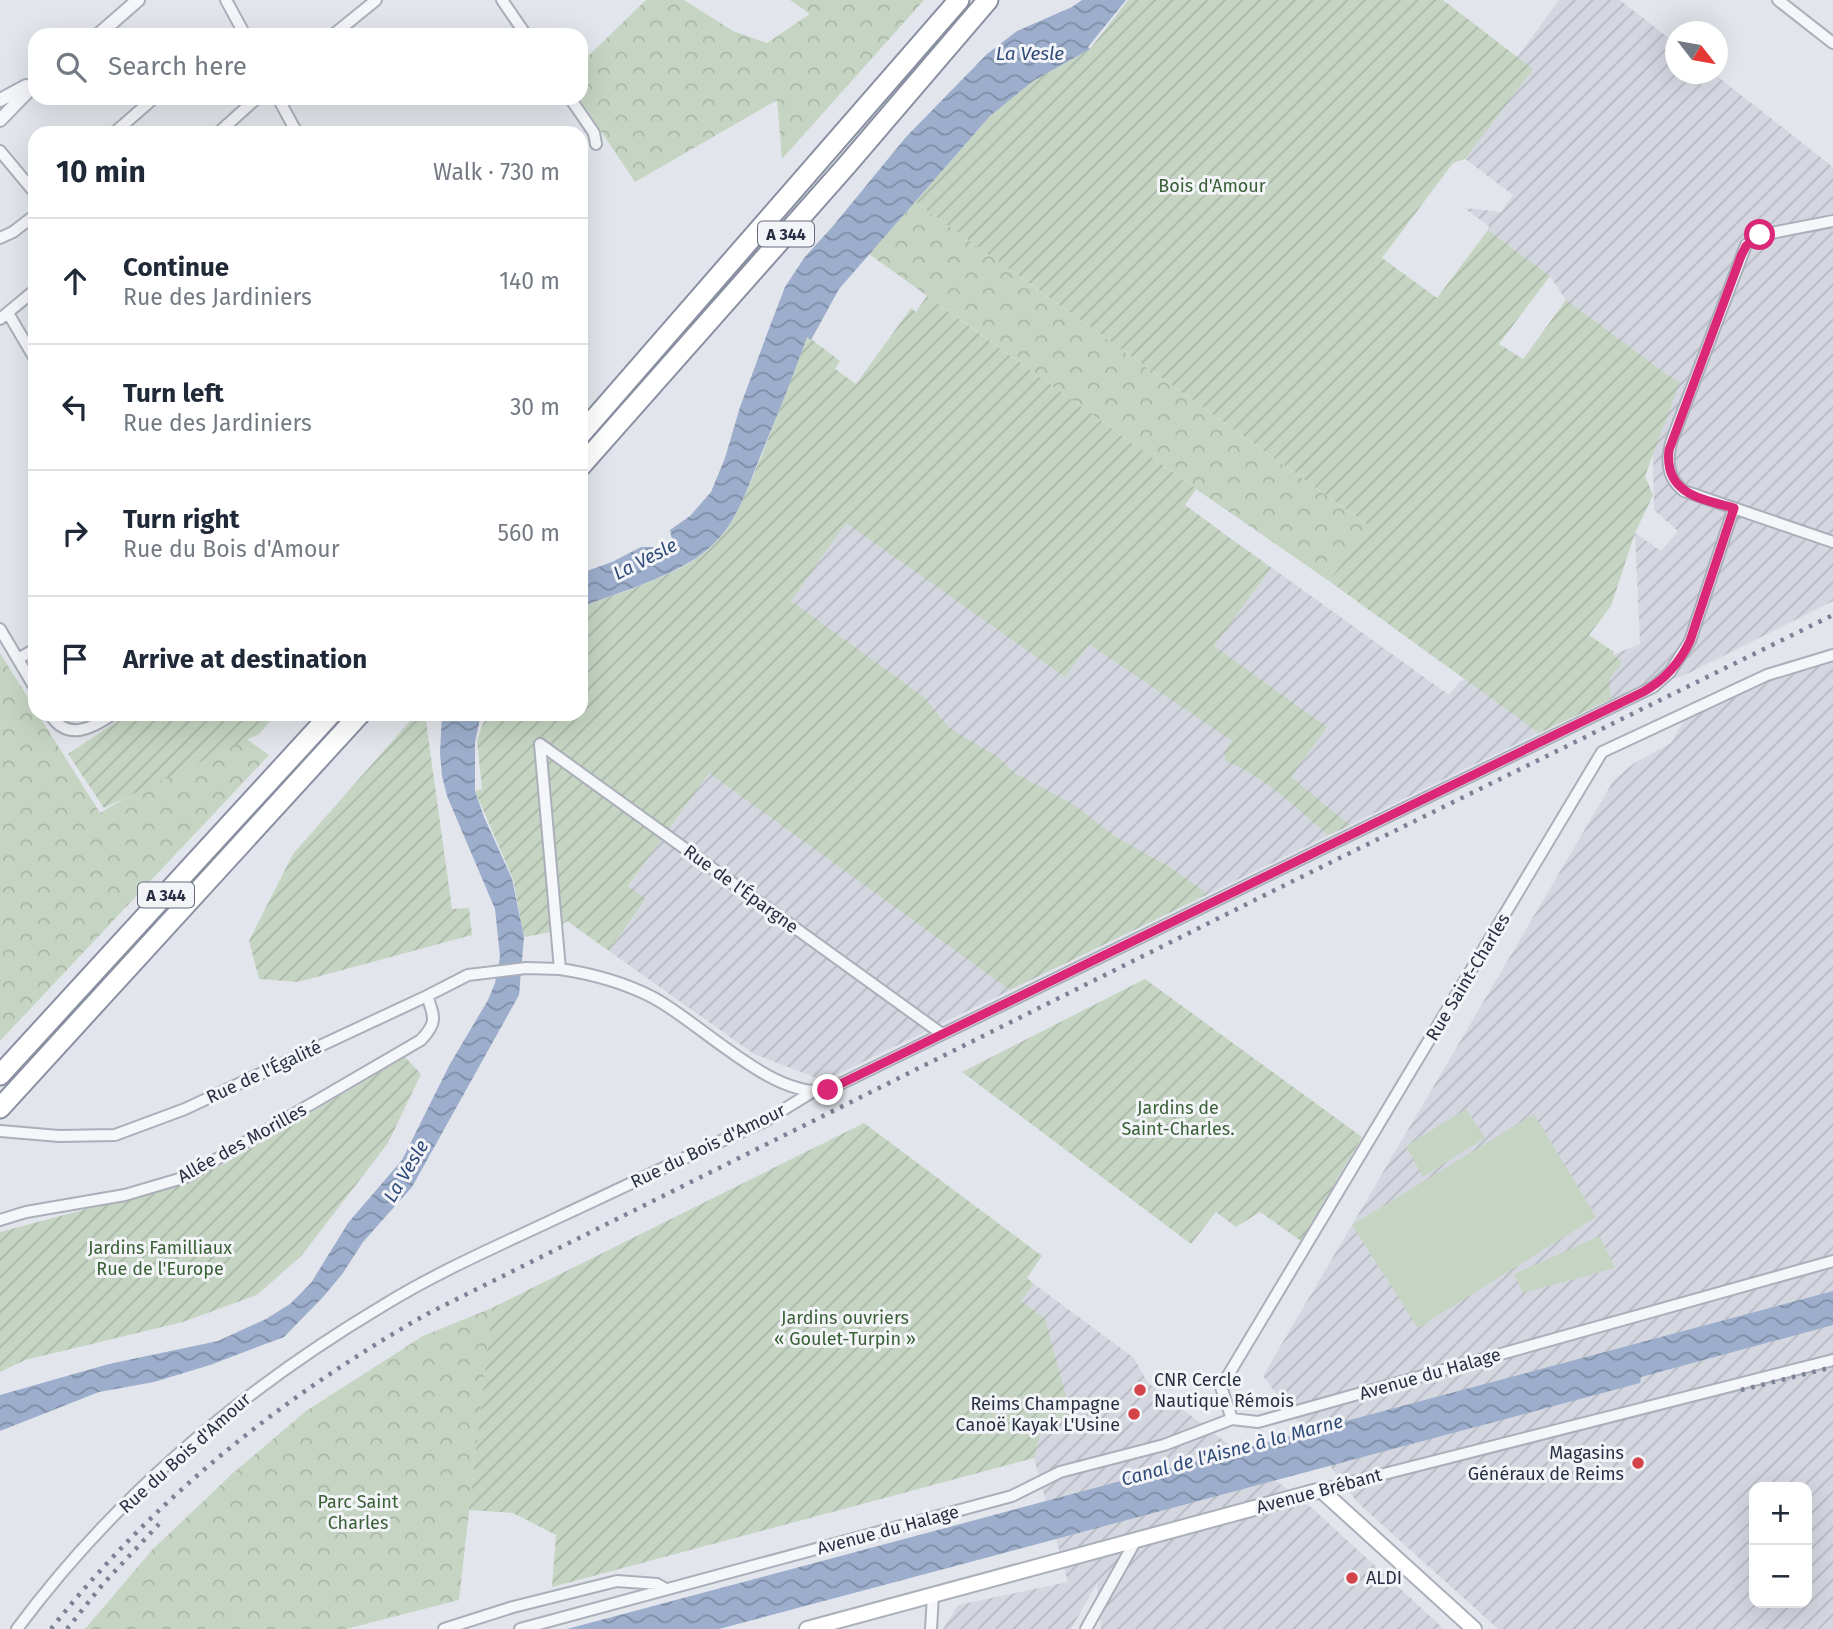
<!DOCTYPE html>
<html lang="en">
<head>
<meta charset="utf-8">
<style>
	:root { --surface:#fff; --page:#f6f6f7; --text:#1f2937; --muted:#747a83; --line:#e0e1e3 }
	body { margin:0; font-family:"Fira Sans",sans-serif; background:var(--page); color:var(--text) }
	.controls { position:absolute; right:21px; bottom:21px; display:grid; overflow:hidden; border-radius:14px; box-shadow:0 7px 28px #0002 }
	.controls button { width:63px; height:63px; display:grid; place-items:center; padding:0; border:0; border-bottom:2px solid var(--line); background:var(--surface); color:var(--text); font:35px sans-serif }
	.compass { position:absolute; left:1665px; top:21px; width:63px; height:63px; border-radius:50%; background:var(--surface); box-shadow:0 7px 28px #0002; rotate:121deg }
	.stop { position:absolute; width:21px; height:21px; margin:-16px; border:5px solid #db2777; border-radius:50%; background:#fff }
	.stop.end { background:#db2777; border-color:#fff; box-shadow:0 2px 7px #0008 }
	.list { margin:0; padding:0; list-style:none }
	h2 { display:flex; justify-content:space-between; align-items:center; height:91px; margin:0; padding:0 28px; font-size:30px }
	h2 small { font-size:23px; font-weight:400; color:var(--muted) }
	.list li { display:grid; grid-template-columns:46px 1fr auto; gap:21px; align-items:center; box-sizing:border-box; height:126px; padding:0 28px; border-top:2px solid var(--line) }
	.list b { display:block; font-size:26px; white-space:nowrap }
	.list p { margin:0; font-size:23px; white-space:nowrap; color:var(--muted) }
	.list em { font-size:23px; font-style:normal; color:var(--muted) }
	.icon { flex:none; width:38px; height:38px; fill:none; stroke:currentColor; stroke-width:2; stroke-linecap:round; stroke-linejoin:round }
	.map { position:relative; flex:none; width:1833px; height:1629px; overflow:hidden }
	.search { position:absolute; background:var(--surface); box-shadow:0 7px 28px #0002; left:28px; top:28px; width:560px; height:77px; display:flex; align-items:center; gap:18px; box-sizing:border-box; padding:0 24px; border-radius:21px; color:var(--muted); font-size:26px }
	.panel { position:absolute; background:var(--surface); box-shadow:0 7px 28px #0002; left:28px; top:126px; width:560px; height:595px; border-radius:21px }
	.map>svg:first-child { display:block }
	.industrial { fill:url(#industrial-furrows); fill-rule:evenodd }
	.forest { fill:url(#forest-crowns) }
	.garden { fill:url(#garden-furrows) }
	.pitch { fill:#c6d5c3 }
	.water { fill:url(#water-waves) }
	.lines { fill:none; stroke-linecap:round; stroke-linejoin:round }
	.minor-casing { stroke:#aaafb9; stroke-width:14 }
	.tertiary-casing { stroke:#aaafb9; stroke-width:16 }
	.secondary-casing { stroke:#aaafb9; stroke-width:18 }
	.motorway-casing { stroke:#8990a2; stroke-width:23 }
	.minor { stroke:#f5f6f9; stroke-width:10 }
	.tertiary { stroke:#f5f6f9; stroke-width:12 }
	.secondary { stroke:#fff; stroke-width:14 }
	.motorway { stroke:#fff; stroke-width:19 }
	.rail { stroke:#7b8295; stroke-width:4.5; stroke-dasharray:3.5 7; stroke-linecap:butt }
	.route { stroke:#db2777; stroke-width:9 }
	.poi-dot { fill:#d4434a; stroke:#f2f4f8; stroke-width:2.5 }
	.labels { text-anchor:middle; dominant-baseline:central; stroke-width:6; stroke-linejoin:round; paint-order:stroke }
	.shield { fill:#f2f4f8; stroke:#656b7a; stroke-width:2 }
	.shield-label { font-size:16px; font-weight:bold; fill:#293044 }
	.park-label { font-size:18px; fill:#3a6036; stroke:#f2f4f8 }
	.street-label { font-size:18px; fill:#293044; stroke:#f2f4f8 }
	.poi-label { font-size:18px; fill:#293044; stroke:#f2f4f8; text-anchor:start }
	.water-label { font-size:19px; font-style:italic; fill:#314b7a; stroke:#f2f4f8 }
</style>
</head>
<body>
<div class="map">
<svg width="1833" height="1629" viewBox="0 0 1833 1629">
	<defs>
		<pattern id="industrial-furrows" width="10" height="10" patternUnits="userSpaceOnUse" patternTransform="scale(1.75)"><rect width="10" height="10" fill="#d4d7e0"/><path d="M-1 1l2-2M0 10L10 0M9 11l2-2" fill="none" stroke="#b6b9c1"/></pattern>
		<pattern id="forest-crowns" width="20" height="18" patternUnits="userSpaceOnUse" patternTransform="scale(1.75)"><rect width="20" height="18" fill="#c6d5c3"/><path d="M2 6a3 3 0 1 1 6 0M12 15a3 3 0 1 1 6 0" fill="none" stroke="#aab7a9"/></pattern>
		<pattern id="garden-furrows" width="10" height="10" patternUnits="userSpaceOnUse" patternTransform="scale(1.75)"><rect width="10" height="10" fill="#c6d5c3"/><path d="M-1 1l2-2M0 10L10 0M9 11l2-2" fill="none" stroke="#aab7a9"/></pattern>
		<pattern id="water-waves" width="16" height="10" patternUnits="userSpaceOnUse" patternTransform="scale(1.75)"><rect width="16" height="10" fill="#9caecc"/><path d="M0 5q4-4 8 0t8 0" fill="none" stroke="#7f8ea7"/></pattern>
	</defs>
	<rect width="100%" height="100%" fill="#e2e5eb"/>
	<path class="industrial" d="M1559 0H1620L1675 43V74H1714L1833 167V601L1685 675 1611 699 1539 733 824 1081 754 1054 609 951 646 900 628 887 660 840 772 593 848 518 1130 580 1188 623 1243 547 1449 695 1460 681 1612 655 1640 644 1635 533 1661 551 1678 531 1654 510 1653 455 1566 300 1550 276 1488 230 1489 226 1464 208 1501 212 1513 195 1451 148Z
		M1833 658V1629H1498L1357 1502 1263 1376 1614 780 1633 764 1671 743 1684 720 1785 671ZM1754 1487H1807V1603H1754Z
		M1034 1284 1134 1358 1147 1382 1313 1509 1444 1629H1101L1097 1583 1071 1629H943L958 1605 1068 1582 1034 1458 1040 1436 1063 1420 1071 1418 1021 1301Z"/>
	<path class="forest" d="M646 0H684L733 31 767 43 810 14 790 0H924L782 159 777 100 635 182 579 98 581 63Z
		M915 202 1370 527 1329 581 1196 489 869 254Z
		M0 653 35 709V714H38L100 813 237 732 269 755 0 1041Z
		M492 1308 459 1600 346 1629H85L153 1549 232 1474 306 1411 423 1336Z"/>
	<path class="garden" d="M1128 0H1443L1533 69 1465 159 1453 163 1382 258 1437 298 1488 230 1550 276 1499 344 1523 359 1566 300 1673 379 1680 382 1645 476 1653 495 1635 533 1611 606 1589 635 1614 652 1613 655 1622 662 1609 680 1611 699 1539 733 1329 581 1369 526 915 202 991 115 1033 81 1090 49Z
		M927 296 1196 489 1185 505 1271 568 1214 646 1327 727 1291 777 1350 825 1328 835C1296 808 1265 777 1226 761L1224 752 1232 741 1089 644 1065 677 846 523 791 601 924 697 949 728 998 757 1016 774 1071 803 1119 839 1168 866 1208 894 1010 990 709 773 628 886 646 899 609 951 567 921 552 932 524 937 513 879 475 791 482 789 477 741 486 714H581V607C621 592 675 577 708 550 736 526 747 489 761 457 777 417 792 377 807 336L840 361 835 369 856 384 911 308 916 312Z
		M128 714H276L259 734 104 808 68 754Z
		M416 714H425L452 909 469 908 472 935 298 982 259 979 249 941 293 854Z
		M1145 979 1362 1137 1301 1241 1260 1212 1236 1227 1216 1212 1191 1244 962 1072Z
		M405 1057 421 1074 388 1143 302 1255 257 1295 183 1322 25 1360 0 1372V1232L181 1184 224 1164Z
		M864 1123 1042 1256 1027 1278 1034 1284 1021 1301 1045 1319 1072 1418 1063 1420 1040 1436 1034 1458 552 1587 556 1535 513 1513 469 1510 492 1308Z"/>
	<path class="pitch" d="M1466 1109 1485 1138 1423 1177 1406 1146Z
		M1534 1114 1596 1217 1418 1328 1352 1225Z
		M1600 1236 1615 1268 1523 1293 1514 1274Z"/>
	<path class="water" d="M1082 0H1126L1088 47 1090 49 1033 81 990 116 839 289 811 340 807 337C793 376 778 414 762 452 748 486 737 525 708 549 677 576 619 592 581 607V573L612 562 641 547 674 548 670 530 690 516 711 492 725 458 740 407 770 326 785 287 804 258 833 226 906 137 987 54 1017 31 1072 7Z
		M442 714H481L475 742V791L484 817 512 879 524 937 519 995 412 1187 363 1242 343 1273 324 1296 284 1337 210 1365 154 1382 99 1392 0 1431V1395L109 1364 218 1341 266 1319 290 1304 311 1283 348 1223 402 1160 450 1064 488 1000 495 983 500 957 495 909 447 796 442 776 440 753Z
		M1833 1291V1325L1641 1377 1640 1383 719 1629H567Z"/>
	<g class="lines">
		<defs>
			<path id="minor" d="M226 0 245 35
				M502 0 526 35
				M1778 0 1833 43
				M333 35 376 0
				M278 98 297 133
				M570 98 594 133 596 144
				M114 133 154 98
				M218 133 257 98
				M0 151 35 193
				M1833 221 1761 235 1746 245 1672 440C1666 459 1667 478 1684 491L1833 542
				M0 238 13 232 35 215
				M8 313 35 359
				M0 319 35 290
				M0 629 35 688
				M18 659 35 649
				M50 714C67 742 93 728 113 714
				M540 744 560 969C593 974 623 982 652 997 699 1021 774 1101 828 1090L1653 687 1670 672 1690 641 1734 508
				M540 744 942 1034
				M0 1131 59 1136 115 1135 185 1109 427 996 468 975 526 968 560 969
				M0 1220 26 1212 125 1195 186 1177 421 1040C437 1023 435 1018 427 996
				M1232 1419 1221 1387 1602 752 1767 675 1833 655
				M1321 1490 1833 1360
				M17 1629C115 1497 243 1389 384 1305 439 1271 500 1245 559 1217 628 1185 696 1152 765 1121L812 1092
				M444 1629 513 1607 617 1581 657 1584 666 1589
				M520 1629 1012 1496 1060 1472 1164 1445 1232 1419 1258 1422 1833 1261
				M931 1629 933 1595
				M1086 1629 1136 1540"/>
			<path id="tertiary" d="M98 35 138 0
				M0 100 26 86
				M0 120 35 84"/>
			<path id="secondary" d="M807 1629 1321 1490 1474 1629"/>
			<path id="motorway" d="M581 434 959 0
				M581 466 847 165 988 0
				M0 1075 331 714
				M0 1108 360 714"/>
		</defs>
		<use href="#minor" class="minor-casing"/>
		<use href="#tertiary" class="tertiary-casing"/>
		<use href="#secondary" class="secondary-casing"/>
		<use href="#motorway" class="motorway-casing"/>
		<use href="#minor" class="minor"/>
		<use href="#tertiary" class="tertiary"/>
		<use href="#secondary" class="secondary"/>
		<use href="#motorway" class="motorway"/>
		<path class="rail" d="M1741 1390 1833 1367
			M51 1629C154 1498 283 1396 427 1314L1287 884 1833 615
			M67 1629 103 1584 159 1524"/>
	</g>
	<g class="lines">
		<path class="route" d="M828 1090 1643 692C1665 680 1679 664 1690 641L1734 508C1700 499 1664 493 1669 450L1741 256 1746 246 1760 235"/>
	</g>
	<g class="poi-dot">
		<circle cx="1140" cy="1390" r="7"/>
		<circle cx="1134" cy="1414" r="7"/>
		<circle cx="1638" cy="1463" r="7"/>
		<circle cx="1352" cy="1578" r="7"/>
	</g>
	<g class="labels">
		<g class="shield">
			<rect x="758" y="221.5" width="56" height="25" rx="5"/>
			<rect x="138" y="882.5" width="56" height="25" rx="5"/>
		</g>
		<g class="shield-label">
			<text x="786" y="234">A 344</text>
			<text x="166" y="895">A 344</text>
		</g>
		<g class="park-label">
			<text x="1212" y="186">Bois d'Amour</text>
			<text x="1178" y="1108">Jardins de<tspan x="1178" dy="21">Saint-Charles.</tspan></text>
			<text x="160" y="1248">Jardins Familliaux<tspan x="160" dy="21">Rue de l'Europe</tspan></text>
			<text x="845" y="1318">Jardins ouvriers<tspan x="845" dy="21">« Goulet-Turpin »</tspan></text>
			<text x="358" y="1502">Parc Saint<tspan x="358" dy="21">Charles</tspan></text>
		</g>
		<g class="street-label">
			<text transform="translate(741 889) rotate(36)">Rue de l'Épargne</text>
			<text transform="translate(1468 977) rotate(-59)">Rue Saint-Charles</text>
			<text transform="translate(264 1072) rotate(-25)">Rue de l'Égalité</text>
			<text transform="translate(242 1143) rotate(-29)">Allée des Morilles</text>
			<text transform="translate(708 1146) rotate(-26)">Rue du Bois d'Amour</text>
			<text transform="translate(1430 1374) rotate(-16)">Avenue du Halage</text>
			<text transform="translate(185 1453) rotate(-42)">Rue du Bois d'Amour</text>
			<text transform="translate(1319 1491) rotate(-15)">Avenue Brébant</text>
			<text transform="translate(888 1530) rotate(-15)">Avenue du Halage</text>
		</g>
		<g class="poi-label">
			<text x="1154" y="1380">CNR Cercle<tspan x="1154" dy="21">Nautique Rémois</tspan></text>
			<text x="1120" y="1404" text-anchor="end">Reims Champagne<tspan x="1120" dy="21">Canoë Kayak L'Usine</tspan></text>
			<text x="1624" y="1453" text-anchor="end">Magasins<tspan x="1624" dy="21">Généraux de Reims</tspan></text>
			<text x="1366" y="1578">ALDI</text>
		</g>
		<g class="water-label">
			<text x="1030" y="53">La Vesle</text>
			<text transform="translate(645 559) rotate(-27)">La Vesle</text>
			<text transform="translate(406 1171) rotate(-59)">La Vesle</text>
			<text transform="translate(1232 1450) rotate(-15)">Canal de l'Aisne à la Marne</text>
		</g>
	</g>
</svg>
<div class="controls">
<button>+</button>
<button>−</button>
</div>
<svg class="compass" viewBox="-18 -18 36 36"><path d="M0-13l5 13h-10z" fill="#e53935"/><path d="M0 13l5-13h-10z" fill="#747a83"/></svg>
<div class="stop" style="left:1760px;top:235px"></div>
<div class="stop end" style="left:828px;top:1090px"></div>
<div class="search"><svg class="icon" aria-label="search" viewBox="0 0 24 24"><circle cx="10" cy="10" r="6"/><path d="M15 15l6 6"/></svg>Search here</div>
<section class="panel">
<h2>10 min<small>Walk · 730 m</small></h2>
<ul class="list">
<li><svg class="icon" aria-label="ahead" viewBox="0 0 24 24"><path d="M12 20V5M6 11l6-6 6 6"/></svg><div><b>Continue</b><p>Rue des Jardiniers</p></div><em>140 m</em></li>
<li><svg class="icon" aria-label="left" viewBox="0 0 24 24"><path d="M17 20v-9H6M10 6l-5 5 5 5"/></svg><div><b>Turn left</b><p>Rue des Jardiniers</p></div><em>30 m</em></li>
<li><svg class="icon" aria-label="right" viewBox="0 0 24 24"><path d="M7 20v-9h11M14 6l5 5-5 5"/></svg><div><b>Turn right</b><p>Rue du Bois d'Amour</p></div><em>560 m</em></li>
<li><svg class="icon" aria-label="arrive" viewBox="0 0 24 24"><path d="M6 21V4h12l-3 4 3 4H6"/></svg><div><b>Arrive at destination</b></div></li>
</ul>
</section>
</div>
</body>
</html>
